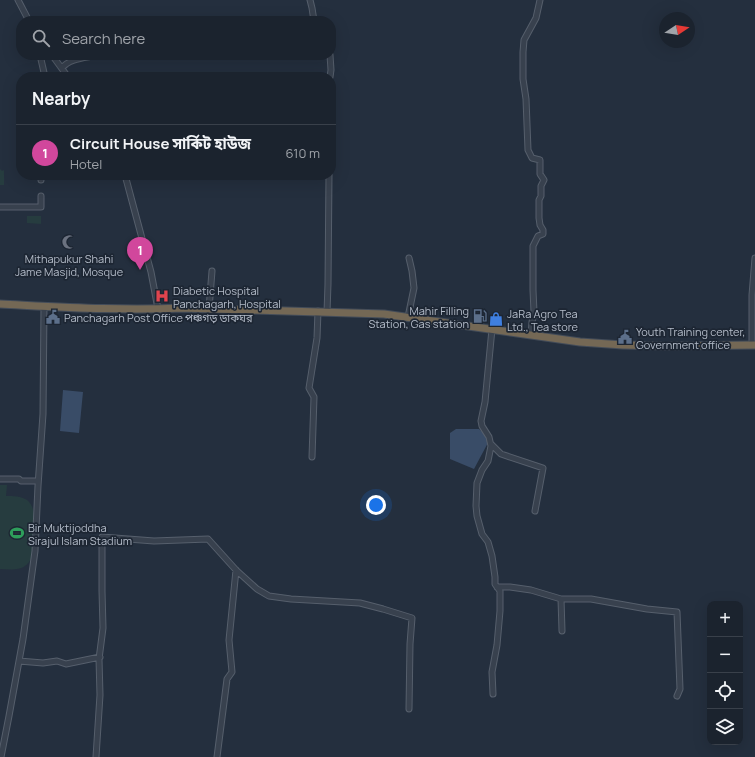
<!DOCTYPE html>
<html lang="en">
<head>
<meta charset="utf-8">
<style>
	:root { --surface:#1b232e; --page:#242b36; --text:#f1f3f6; --muted:#a0a4aa; --line:#39404a; --accent:#ea580c }
	body { margin:0; font-family:Manrope,"Noto Sans Bengali",sans-serif; background:var(--page); color:var(--text) }
	.controls { position:absolute; right:12px; bottom:12px; display:grid; overflow:hidden; border-radius:8px; box-shadow:0 4px 16px #0002 }
	.controls button { width:36px; height:36px; display:grid; place-items:center; padding:0; border:0; border-bottom:1px solid var(--line); background:var(--surface); color:var(--text); font:20px sans-serif }
	.compass { position:absolute; left:659px; top:12px; width:36px; height:36px; border-radius:50%; background:var(--surface); box-shadow:0 4px 16px #0002; rotate:78deg }
	.you { position:absolute; left:376px; top:505px; width:14px; height:14px; margin:-10px; border:3px solid #fff; border-radius:50%; background:#1a73e8; box-shadow:0 0 0 6px #1a73e833 }
	.badge { display:grid; place-items:center; width:26px; height:26px; border-radius:50%; background:var(--accent); color:#fff; font-size:13px; font-weight:700 }
	.pin { position:absolute; translate:-50% -33px; filter:drop-shadow(0 1px 2px #0008) }
	.pin::after { content:''; position:absolute; top:21px; width:14px; height:12px; background:inherit; clip-path:polygon(0 0,100% 0,50% 100%) }
	.list { margin:0; padding:0; list-style:none }
	h2 { display:flex; justify-content:space-between; align-items:center; height:52px; margin:0; padding:0 16px; font-size:17px }
	h2 small { font-size:13px; font-weight:400; color:var(--muted) }
	.list li { display:grid; grid-template-columns:26px 1fr auto; gap:12px; align-items:center; box-sizing:border-box; height:56px; padding:0 16px; border-top:1px solid var(--line) }
	.list b { display:block; font-size:15px; white-space:nowrap }
	.list p { margin:0; font-size:13px; white-space:nowrap; color:var(--muted) }
	.list em { font-size:13px; font-style:normal; color:var(--muted) }
	.icon { flex:none; width:22px; height:22px; fill:none; stroke:currentColor; stroke-width:2; stroke-linecap:round; stroke-linejoin:round }
	.map { position:relative; flex:none; width:755px; height:757px; overflow:hidden }
	.search { position:absolute; background:var(--surface); box-shadow:0 4px 16px #0002; left:16px; top:16px; width:320px; height:44px; display:flex; align-items:center; gap:10px; box-sizing:border-box; padding:0 14px; border-radius:16px; color:var(--muted); font-size:15px }
	.panel { position:absolute; background:var(--surface); box-shadow:0 4px 16px #0002; left:16px; top:72px; width:320px; height:108px; border-radius:16px }
	.map>svg:first-child { display:block }
	.green { fill:#263c3f }
	.water { fill:#394c67 }
	.lines { fill:none; stroke-linecap:round; stroke-linejoin:round }
	.minor-casing { stroke:#565f6c; stroke-width:7 }
	.highway-casing { stroke:#434c59; stroke-width:9 }
	.minor { stroke:#38414e; stroke-width:5 }
	.highway { stroke:#746855; stroke-width:7 }
	.labels { text-anchor:middle; dominant-baseline:central; stroke-width:3.5; stroke-linejoin:round; paint-order:stroke }
	.poi-label { font-size:11px; fill:#b4bcc9; stroke:#1d2633; text-anchor:start }
</style>
</head>
<body>
<div class="map">
<svg width="755" height="757" viewBox="0 0 755 757">
	<rect width="100%" height="100%" fill="#242f3e"/>
	<path class="green" d="M0 169 2 171 4 170V185H0Z
		M27 216H41V224L27 223Z
		M0 485H7L6 496C13 496 21 496 27 500 39 509 34 538 34 551 28 571 18 570 0 569Z"/>
	<path class="water" d="M63 390 83 392 79 433 60 431Z
		M456 429H479L490 439 474 469 450 459V433Z"/>
	<g class="lines">
		<defs>
			<path id="minor" d="M18 0 29 21
				M310 0 312 8 314 21
				M40 55 45 77
				M52 55 68 77
				M330 55 331 70 330 77
				M62 68C70 58 86 58 98 55
				M41 175V180
				M125 175 151 272 158 309
				M0 207H41V196
				M209 309 212 271
				M327 312 328 284 329 175
				M408 317 414 288 412 271 409 258
				M492 329 485 402 481 421 482 426 489 437 491 446 488 461 482 470 477 483 476 506 477 516 482 534 488 542 492 556 495 577V584L500 591V611L497 645 492 672 493 694
				M531 335 532 322 534 312 533 290V246L538 236 543 234V230L540 225 539 218V200L541 196V186L544 180 540 174V160L532 158 528 150 526 99 523 79V52L524 40 536 18 540 0
				M752 345V295L755 258
				M491 444 501 454 543 468 535 511
				M312 457 314 397 309 388 317 338 318 311
				M0 479H19L21 481H38
				M497 587H510L531 590 561 599 562 631
				M561 599H591L647 609 677 612 680 689 677 696
				M19 661 43 663 57 661 66 664 100 657
				M1 757 9 716 23 639 35 551 38 486 43 414 44 307
				M96 757 100 695 99 659 103 628 102 591V537L154 541 208 539 236 570 257 589 269 596 291 599 360 603 383 609 412 618 410 644 409 709
				M217 757 227 679 232 672 229 640 236 570"/>
			<path id="highway" d="M0 304C61 307 122 311 183 308L384 314 580 342 623 345 666 346 755 345"/>
		</defs>
		<use href="#minor" class="minor-casing"/>
		<use href="#highway" class="highway-casing"/>
		<use href="#minor" class="minor"/>
		<use href="#highway" class="highway"/>
	</g>
	<defs>
		<symbol id="mosque-bare" viewBox="-9 -9 18 18"><path d="M3.5-4.9A6 6 0 1 0 3.5 4.9A5 5 0 1 1 3.5-4.9Z" fill="#6b7280" stroke="#1d2633" stroke-width="2.5" paint-order="stroke"/></symbol>
		<symbol id="hospital-bare" viewBox="-9 -9 18 18"><path d="M-5-5h3v3.5h4V-5h3V5h-3V1.5h-4V5h-3Z" fill="#e0444e" stroke="#1d2633" stroke-width="2.5" paint-order="stroke"/></symbol>
		<symbol id="fuel-bare" viewBox="-9 -9 18 18"><path d="M-5.5-6h7V0h2V4h1.3V-2.5L3-4.5l.8-.8L6-3V5H2.5V1h-1V6h-7ZM-4.2-4.7v3.2H.2V-4.7Z" fill="#5c6f8a" stroke="#1d2633" stroke-width="2.5" paint-order="stroke"/></symbol>
		<symbol id="civic-bare" viewBox="-9 -9 18 18"><path d="M-.6-6.5H3V-4.5H.6V-3L4-1V1h2V6H-6V1h2V-1L-.6-3ZM-1.2 2.5V6h2.4V2.5Z" fill="#5c6f8a" stroke="#1d2633" stroke-width="2.5" paint-order="stroke"/></symbol>
		<symbol id="shop-bare" viewBox="-9 -9 18 18"><path d="M-5-2.5h2.3a2.7 3.5 0 0 1 5.4 0H5L5.5 6h-11ZM-1.5-2.5h3a1.5 2.3 0 0 0-3 0Z" fill="#3f7fe0" stroke="#1d2633" stroke-width="2.5" paint-order="stroke"/></symbol>
		<symbol id="stadium-bare" viewBox="-9 -9 18 18"><path d="M0-5a6.5 5 0 1 0 0 10a6.5 5 0 1 0 0-10ZM-3.5-1.8h7v3.6h-7Z" fill="#2e9e5b" stroke="#1d2633" stroke-width="2.5" paint-order="stroke"/></symbol>
	</defs>
	<g fill-rule="evenodd">
		<use href="#mosque-bare" x="59" y="232" width="20" height="20"/>
		<use href="#hospital-bare" x="152" y="286" width="20" height="20"/>
		<use href="#fuel-bare" x="470" y="306" width="20" height="20"/>
		<use href="#civic-bare" x="43" y="307" width="20" height="20"/>
		<use href="#shop-bare" x="486" y="309" width="20" height="20"/>
		<use href="#civic-bare" x="615" y="327" width="20" height="20"/>
		<use href="#stadium-bare" x="7" y="523" width="20" height="20"/>
	</g>
	<g class="labels">
		<g class="poi-label">
			<text x="69" y="258" text-anchor="middle">Mithapukur Shahi<tspan x="69" dy="13">Jame Masjid, Mosque</tspan></text>
			<text x="173" y="290">Diabetic Hospital<tspan x="173" dy="13">Panchagarh, Hospital</tspan></text>
			<text x="469" y="310" text-anchor="end">Mahir Filling<tspan x="469" dy="13">Station, Gas station</tspan></text>
			<text x="507" y="313">JaRa Agro Tea<tspan x="507" dy="13">Ltd., Tea store</tspan></text>
			<text x="64" y="317">Panchagarh Post Office পঞ্চগড় ডাকঘর</text>
			<text x="636" y="331">Youth Training center,<tspan x="636" dy="13">Government office</tspan></text>
			<text x="28" y="527">Bir Muktijoddha<tspan x="28" dy="13">Sirajul Islam Stadium</tspan></text>
		</g>
	</g>
</svg>
<div class="controls">
<button>+</button>
<button>−</button>
<button><svg class="icon" aria-label="locate" viewBox="0 0 24 24"><circle cx="12" cy="12" r="6"/><path d="M12 2v4M12 18v4M2 12h4M18 12h4"/></svg></button>
<button><svg class="icon" aria-label="layers" viewBox="0 0 24 24"><path d="M12 4l9 5-9 5-9-5zM3 14l9 5 9-5"/></svg></button>
</div>
<svg class="compass" viewBox="-18 -18 36 36"><path d="M0-13l5 13h-10z" fill="#e53935"/><path d="M0 13l5-13h-10z" fill="#a0a4aa"/></svg>
<div class="you"></div>
<div class="pin badge" style="left:140px;top:270px;background:#d1479c">1</div>
<div class="search"><svg class="icon" aria-label="search" viewBox="0 0 24 24"><circle cx="10" cy="10" r="6"/><path d="M15 15l6 6"/></svg>Search here</div>
<section class="panel">
<h2>Nearby<small></small></h2>
<ul class="list">
<li><span class="badge" style="background:#d1479c">1</span><div><b>Circuit House সার্কিট হাউজ</b><p>Hotel</p></div><em>610 m</em></li>
</ul>
</section>
</div>
</body>
</html>
